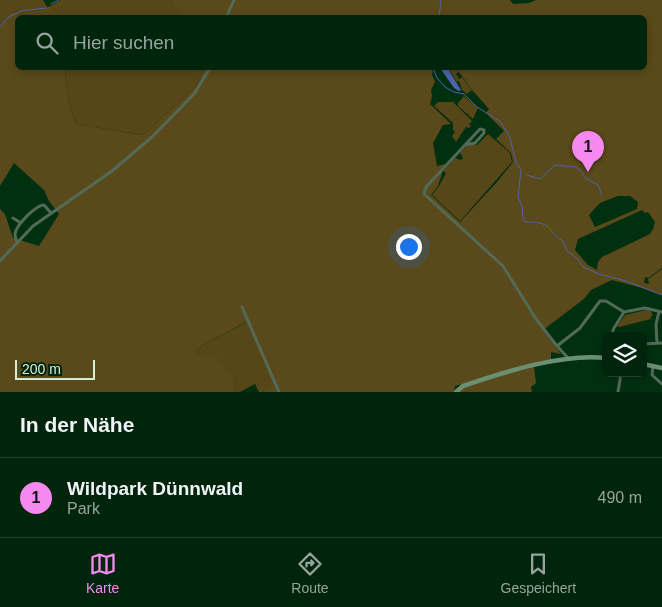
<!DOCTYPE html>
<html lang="de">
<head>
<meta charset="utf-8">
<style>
	:root { --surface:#01240c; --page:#0b2c15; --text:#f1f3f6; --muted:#96a49d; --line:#23412d; --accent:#f589ef }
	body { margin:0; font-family:Helvetica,sans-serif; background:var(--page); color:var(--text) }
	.controls { position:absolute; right:15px; bottom:15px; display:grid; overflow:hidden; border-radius:8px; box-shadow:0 2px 8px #0003 }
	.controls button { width:45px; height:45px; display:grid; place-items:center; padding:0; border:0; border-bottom:1px solid var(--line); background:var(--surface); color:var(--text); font:25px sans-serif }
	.scale { position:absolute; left:15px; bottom:12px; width:80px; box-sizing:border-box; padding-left:5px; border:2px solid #d1eed5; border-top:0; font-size:14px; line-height:18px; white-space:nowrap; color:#d1eed5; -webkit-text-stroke:4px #05240d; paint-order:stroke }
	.you { position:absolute; left:408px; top:246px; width:18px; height:18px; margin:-12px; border:4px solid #fff; border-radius:50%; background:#1a73e8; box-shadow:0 0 0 8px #1a73e833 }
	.badge { display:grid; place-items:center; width:32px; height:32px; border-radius:50%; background:var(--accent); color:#111; font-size:16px; font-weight:700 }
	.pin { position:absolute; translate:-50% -41px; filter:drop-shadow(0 1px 2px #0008) }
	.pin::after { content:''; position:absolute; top:26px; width:18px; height:15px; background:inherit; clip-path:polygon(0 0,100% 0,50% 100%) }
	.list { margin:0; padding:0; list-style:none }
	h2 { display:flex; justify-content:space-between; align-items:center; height:65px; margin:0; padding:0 20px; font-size:21px }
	h2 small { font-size:16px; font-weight:400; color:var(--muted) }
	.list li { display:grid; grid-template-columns:32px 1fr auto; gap:15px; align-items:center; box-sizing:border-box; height:80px; padding:0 20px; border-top:1px solid var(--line) }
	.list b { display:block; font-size:19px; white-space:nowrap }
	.list p { margin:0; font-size:16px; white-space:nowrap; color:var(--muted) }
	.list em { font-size:16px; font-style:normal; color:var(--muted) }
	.icon { flex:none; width:28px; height:28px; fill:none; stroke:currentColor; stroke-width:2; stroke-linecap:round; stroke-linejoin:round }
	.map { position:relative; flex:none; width:662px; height:392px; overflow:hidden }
	.search { position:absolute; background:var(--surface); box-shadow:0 2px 8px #0003; left:15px; right:15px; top:15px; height:55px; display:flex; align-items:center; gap:12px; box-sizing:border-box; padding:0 18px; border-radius:8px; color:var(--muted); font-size:19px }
	.sheet { height:145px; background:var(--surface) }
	nav { display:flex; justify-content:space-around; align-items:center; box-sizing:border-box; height:70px; border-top:1px solid var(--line); background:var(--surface); font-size:14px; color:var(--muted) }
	nav a { display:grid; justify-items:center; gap:2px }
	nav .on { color:var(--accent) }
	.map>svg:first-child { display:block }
	.green { fill:#574618 }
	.forest { fill:#59491b; fill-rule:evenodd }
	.water { fill:#4e64a8 }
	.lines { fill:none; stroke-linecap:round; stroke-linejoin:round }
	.stream { stroke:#4e64a8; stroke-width:1 }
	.street { stroke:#536a56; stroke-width:3 }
	.secondary { stroke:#6b9071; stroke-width:4.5 }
</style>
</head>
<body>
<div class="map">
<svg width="662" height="392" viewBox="0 0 662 392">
	<rect width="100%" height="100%" fill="#013010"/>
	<path class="green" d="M0 0H43L48 8 42 10 11 12 0 25Z
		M61 0H170L183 17H64L50 6Z
		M65 68H204L196 86 143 135 76 124C69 106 66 87 65 68Z
		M448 68H455L459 72 456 74 459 79 462 77 472 90 467 94 462 90 459 81 457 82Z
		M464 96 478 108 473 119 458 106V103Z
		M438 102H453L472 121 469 124 471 126 469 128 466 127 456 142 452 136 455 132 453 130V123L434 106Z
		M488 134 510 153 512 162 460 221 432 195 439 186 446 173 443 171 455 158 461 160 463 158 460 153C464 148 470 142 477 145Z
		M646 310 651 311 653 316H651V319L619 327 617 326 625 315Z
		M247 322 273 382 263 392H259L255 384 240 392H236L234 381 199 355 196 349Z"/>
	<path class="forest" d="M170 0H510L513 4 529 3 536 0H662V268L648 278 645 277 644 283 649 284 648 279 662 269V295L642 288 612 280 591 290 584 299 543 330 561 354 551 352V361L455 386 454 392H263L272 382 246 322 196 349 199 355 217 356 234 381 236 392H0V209L5 214 13 238 39 246 59 214 49 201 44 190 14 163 0 186V25L11 12 42 10 50 6 64 17 18 18V68H65C66 87 69 106 76 124L143 135 196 86 204 68H433L432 75 435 82 431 90 432 96 430 104 451 124 443 125 433 143 437 166 445 164 438 186 431 195 460 222 497 182 513 162 511 153 496 139 504 131 486 113 489 109 473 91 456 68H644V18H183ZM618 196H630L638 202 637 209 595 227 589 215 600 203ZM642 210 645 213 648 212 655 222 653 229 650 234 602 257 598 262 597 270 588 265 575 250 578 239Z
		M534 367 536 383 531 387 532 392H458C467 381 519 371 534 367Z"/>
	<path class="water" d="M440 68 448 69 461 90 459 91 454 88Z"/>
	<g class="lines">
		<path class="stream" d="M51 4 59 0
			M439 18 441 0
			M0 27 7 18 21 11 46 8
			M433 68 437 78 445 87 454 92 464 94 477 107 501 122 510 138 516 162 521 170 518 197 522 206 523 218 525 222C532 222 541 222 547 226 553 231 553 235 563 241L567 251 579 260 583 267 599 274 626 281 662 295
			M582 172 585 178 598 185 602 195
			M527 175 540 179 555 165 576 167 581 171"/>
		<path class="street" d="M226 18 234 0
			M480 129 484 130V133L475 143 465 145Z
			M465 145 426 187 424 194 503 266 536 319 557 346 569 359
			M13 218 21 223
			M17 242C16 239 15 237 15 234 16 225 36 205 44 205L51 213
			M0 261 33 226 112 171 152 137 194 94 210 68
			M242 307 279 392
			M611 336 614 328 624 312 645 308 662 312
			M657 343 656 324 659 312
			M643 344 662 343
			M557 346 580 328 600 301H606L624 312
			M653 366 652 375 662 384
			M618 392 621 373"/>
		<path class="secondary" d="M643 364 662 368
			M456 392 463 386C504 372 563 353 606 358"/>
	</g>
</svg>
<div class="controls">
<button><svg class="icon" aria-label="layers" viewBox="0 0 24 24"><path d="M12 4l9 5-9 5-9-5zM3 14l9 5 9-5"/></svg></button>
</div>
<div class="scale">200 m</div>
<div class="you"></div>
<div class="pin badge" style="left:588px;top:172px">1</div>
<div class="search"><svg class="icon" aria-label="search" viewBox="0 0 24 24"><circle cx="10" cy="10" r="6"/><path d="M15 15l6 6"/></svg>Hier suchen</div>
</div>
<section class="sheet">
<h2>In der Nähe<small></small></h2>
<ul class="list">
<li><span class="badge">1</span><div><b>Wildpark Dünnwald</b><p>Park</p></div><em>490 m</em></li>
</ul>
</section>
<nav>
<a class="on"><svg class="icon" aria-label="map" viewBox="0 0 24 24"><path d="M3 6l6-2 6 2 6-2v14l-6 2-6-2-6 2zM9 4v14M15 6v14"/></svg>Karte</a>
<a><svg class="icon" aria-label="directions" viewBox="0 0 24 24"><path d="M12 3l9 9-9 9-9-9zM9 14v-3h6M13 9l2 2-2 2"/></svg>Route</a>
<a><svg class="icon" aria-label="saved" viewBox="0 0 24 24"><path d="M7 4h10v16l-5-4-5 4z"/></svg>Gespeichert</a>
</nav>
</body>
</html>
